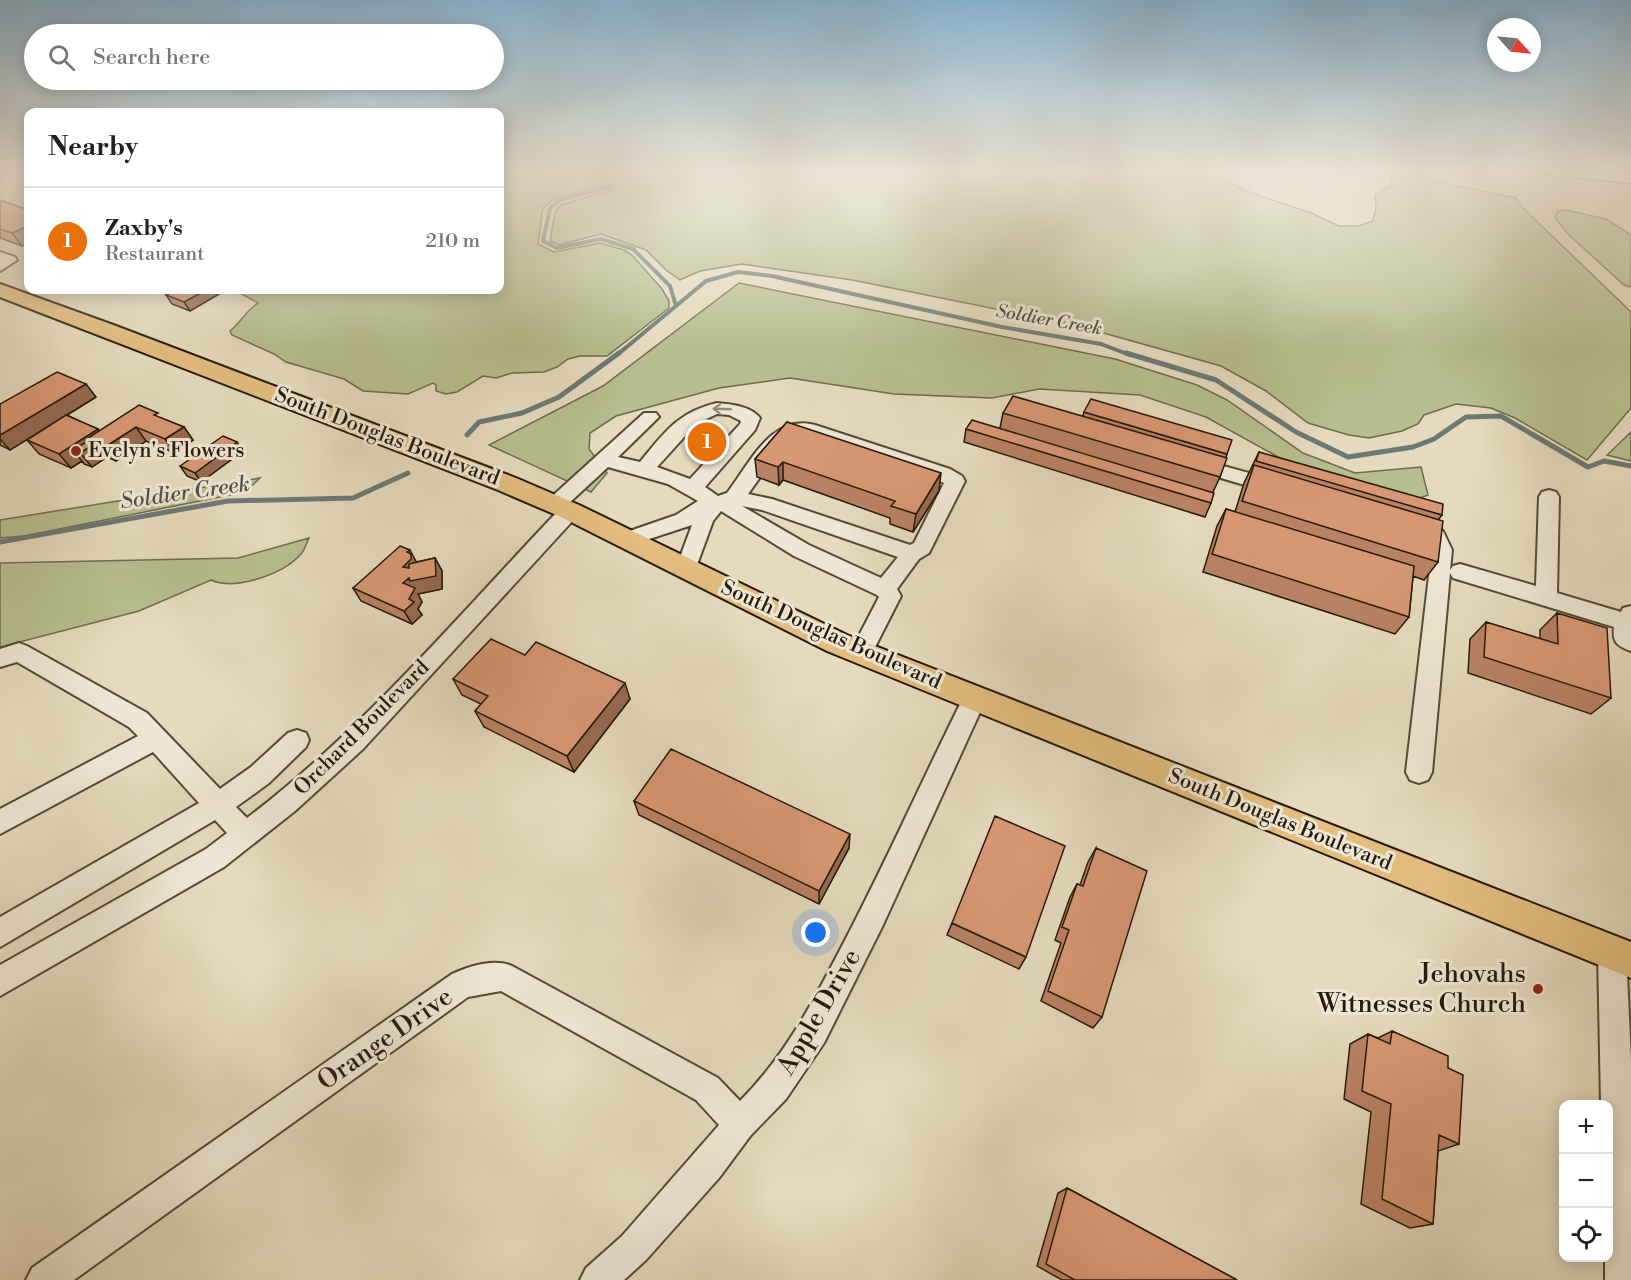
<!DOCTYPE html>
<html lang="en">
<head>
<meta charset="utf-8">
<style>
	:root { --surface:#fff; --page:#f2f2f2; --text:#202124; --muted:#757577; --line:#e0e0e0; --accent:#1a73e8 }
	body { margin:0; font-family:"Libre Bodoni",serif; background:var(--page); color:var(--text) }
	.controls { position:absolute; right:18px; bottom:18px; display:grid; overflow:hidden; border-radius:12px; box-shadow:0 3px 15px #0003 }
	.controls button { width:54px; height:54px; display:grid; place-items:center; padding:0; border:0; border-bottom:2px solid var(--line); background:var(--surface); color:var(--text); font:30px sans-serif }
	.compass { position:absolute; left:1487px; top:18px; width:54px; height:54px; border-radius:50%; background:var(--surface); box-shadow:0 3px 15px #0003; rotate:117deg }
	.you { position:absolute; left:816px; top:933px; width:21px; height:21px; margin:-15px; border:4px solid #fff; border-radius:50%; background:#1a73e8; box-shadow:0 0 0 9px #1a73e833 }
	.badge { display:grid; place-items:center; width:39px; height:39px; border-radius:50%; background:var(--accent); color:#fff; font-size:20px; font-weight:700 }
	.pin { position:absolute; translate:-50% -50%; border:3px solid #fff; box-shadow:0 2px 6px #0006 }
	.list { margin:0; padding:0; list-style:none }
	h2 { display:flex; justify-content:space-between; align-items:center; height:78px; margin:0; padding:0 24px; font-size:26px }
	h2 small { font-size:20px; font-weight:400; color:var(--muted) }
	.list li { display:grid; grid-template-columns:39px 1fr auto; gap:18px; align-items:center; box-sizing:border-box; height:108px; padding:0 24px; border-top:2px solid var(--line) }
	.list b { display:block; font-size:22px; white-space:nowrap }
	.list p { margin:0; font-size:20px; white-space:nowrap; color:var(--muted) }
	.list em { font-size:20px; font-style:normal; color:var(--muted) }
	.icon { flex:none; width:33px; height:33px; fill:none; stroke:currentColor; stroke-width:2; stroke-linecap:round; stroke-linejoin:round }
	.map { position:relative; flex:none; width:1631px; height:1280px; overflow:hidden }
	.search { position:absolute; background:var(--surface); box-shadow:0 3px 15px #0003; left:24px; top:24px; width:480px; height:66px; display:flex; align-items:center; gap:15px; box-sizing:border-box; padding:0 21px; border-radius:33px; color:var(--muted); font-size:22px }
	.panel { position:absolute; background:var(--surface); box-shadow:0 3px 15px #0003; left:24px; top:108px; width:480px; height:186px; border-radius:12px }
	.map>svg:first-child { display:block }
	.green { fill:#b7be8f; stroke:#6e6c4d; stroke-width:1.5 }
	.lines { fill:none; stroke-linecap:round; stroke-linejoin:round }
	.stream-far1 { stroke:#6b7975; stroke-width:4 }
	.stream { stroke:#6b7975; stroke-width:5 }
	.minor-casing { stroke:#554a38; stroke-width:4 }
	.major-casing { stroke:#251a0b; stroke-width:4 }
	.minor { fill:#eee7d4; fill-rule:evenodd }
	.major { fill:#e2bd7e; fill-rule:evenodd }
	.wall { fill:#ba8264; stroke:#251a0b; stroke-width:1.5 }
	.shaded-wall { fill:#976a51; stroke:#251a0b; stroke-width:1.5 }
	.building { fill:#d89774; stroke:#251a0b; stroke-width:1.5 }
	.oneway { stroke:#948b7a }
	.poi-dot { fill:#8f2418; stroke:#eee7d4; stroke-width:2 }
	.labels { text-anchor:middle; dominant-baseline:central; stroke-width:6; stroke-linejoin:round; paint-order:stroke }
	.far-water-label { font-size:18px; font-style:italic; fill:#4e5149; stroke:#eee7d4 }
	.street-label { font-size:21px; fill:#251a0b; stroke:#eee7d4 }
	.poi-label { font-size:21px; fill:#251a0b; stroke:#eee7d4; text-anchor:start }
	.water-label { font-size:22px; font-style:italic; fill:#4e5149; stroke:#eee7d4 }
	.near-poi-label { font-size:26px; fill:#251a0b; stroke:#eee7d4; text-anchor:end }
	.near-street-label { font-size:26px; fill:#251a0b; stroke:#eee7d4 }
</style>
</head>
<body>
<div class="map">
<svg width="1631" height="1280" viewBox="0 0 1631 1280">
	<rect width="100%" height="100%" fill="#e5dabd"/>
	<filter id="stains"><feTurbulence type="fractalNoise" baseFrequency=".00333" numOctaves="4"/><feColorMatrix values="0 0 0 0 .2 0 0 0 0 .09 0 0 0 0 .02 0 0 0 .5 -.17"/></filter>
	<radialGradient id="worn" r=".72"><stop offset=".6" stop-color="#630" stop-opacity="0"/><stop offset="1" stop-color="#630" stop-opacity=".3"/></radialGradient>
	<path class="green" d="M500 169H585L603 186 555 198 543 208 538 244 554 252 600 243 624 250 632 255 662 289 669 301V308L607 356H580L568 359 557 367 544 372 512 373 496 378 483 376 457 392 446 394 436 391V385L433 383 408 394 363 391 344 379 286 362 274 354 232 335 230 331C241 322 247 310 258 303L240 293 224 292 228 290H500Z
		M596 169H1084L1062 172V176L1080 183 1084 180 1086 172 1093 169H1196L1252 193 1311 213 1339 226H1359L1373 221 1376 208 1375 195 1390 186 1392 178 1385 169H1408L1421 176 1447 184 1516 198 1522 207 1631 312V408L1587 460 1515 418 1491 408 1456 404 1424 415 1418 424 1402 431 1369 438 1349 435 1308 423 1266 391 1221 366 1075 325 852 280 742 264 700 271 680 280 666 270 646 250 601 234 559 245 550 241 555 212 561 205 616 189Z
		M1566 210 1606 219 1631 235V287L1624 285 1569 235 1555 218 1558 211Z
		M739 283 1115 359 1197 385 1227 400 1303 453 1355 473 1421 467 1428 495 1410 502 1289 463 1206 417 1140 395 1039 389 992 398 894 394 790 378 719 388 616 416 590 433 589 449 607 473 591 492 489 445 603 386Z
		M1631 432V461L1607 455Z
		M260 478 245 492 24 536 0 538V520Z
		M309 538C306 543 305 551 300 555 283 574 235 591 211 580L139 611 0 647V563L238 558Z"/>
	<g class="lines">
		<path class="stream-far1" d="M591 169 610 187 560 200 550 208 543 241 557 248 601 239 633 249 670 286 676 306
			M617 355 706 281 738 272 772 276 1002 327 1101 344 1130 355"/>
		<path class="stream" d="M1126 353 1216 380 1296 432 1348 457 1413 447 1434 439 1466 417 1501 416 1588 467 1604 461 1631 466
			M467 435 479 422 522 413 559 397 619 353
			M0 542 228 501 353 498 408 473"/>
		<defs>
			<path id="minor" d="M1529 169H1569L1631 175V183L1536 173Z
				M0 252 15 257 17 260 0 271Z
				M717 403C730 404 751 406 760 418L755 430 705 487 718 496 727 493C750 463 772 413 815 425L950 469 962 476 965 481 929 553 919 559 897 589 901 596 869 659 861 662 853 659 850 653 879 597 877 595 794 556 721 511 713 521 694 573 687 576 680 573 676 568 692 525 628 546 621 544 618 539 621 534 676 515 698 501 668 484 608 467 567 505 577 506 580 511 577 516 363 749 295 811 224 867 0 996V965L206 849 227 833 215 820 0 947V917L199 803 153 752 0 834V809L138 736 129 727 17 662 0 667V649L19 643 27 646 147 713 220 789 251 767 288 733 297 730 306 733 309 740 306 747 269 783 236 807 247 818C363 730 458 616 558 511L548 510 545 505 548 500 644 413H656L659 417 618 457 640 462C664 433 678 412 717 403ZM717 414 729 415 741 421 740 424 690 479 657 467 696 424ZM798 434 807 435 944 483 914 543 910 545 772 499 748 494 787 440ZM742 506 762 510 898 557 881 578 809 545Z
				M1194 458 1282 482 1285 487 1282 492 1275 494 1187 468 1184 464 1187 460Z
				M1549 490 1556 492 1559 497 1557 593 1621 612 1623 608 1631 606V651C1617 646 1612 642 1614 627L1453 578 1450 573 1432 772 1428 780 1419 783 1410 780 1406 772 1432 550 1428 541 1409 534 1406 529 1409 524 1416 522 1443 531 1452 550 1450 570 1453 566 1460 564 1536 586 1539 497 1542 492Z
				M974 689 982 692 986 699 883 925 824 1043 786 1099 751 1135 719 1178 646 1260 624 1280H580L586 1268 622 1236 719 1125 696 1100 501 991 468 997 74 1280H26L32 1268 452 974C469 966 495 958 512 966L718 1078 740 1101C785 1056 813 1002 842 946 886 862 924 776 966 692Z
				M1612 938 1622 942 1626 952 1631 1059V1280H1605V1258H1608V1104H1601L1598 952 1602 942Z"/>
			<path id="major" d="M0 284 116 326 516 478 579 505 847 635 1631 942V978L827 651 561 517 498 490 0 297Z"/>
		</defs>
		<use href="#minor" class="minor-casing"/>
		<use href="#major" class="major-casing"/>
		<use href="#minor" class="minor"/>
		<use href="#major" class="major"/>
	</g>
	<path class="wall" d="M1456 169H1475L1473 173Z
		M0 200 28 210V243L22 246 0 238Z
		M139 290H156L149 293Z
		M177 290H223L224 291 190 311 172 304 166 295Z
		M96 397 67 415 99 431 161 418 184 427 193 440 175 453 146 441 116 461 107 457 92 467 84 464 82 461 71 468 39 454 27 440 34 435 10 450 0 445V404Z
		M1084 412 1227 454 1220 477 1213 492 1211 503 1205 517 964 442 966 429 1000 428 1003 413 1083 416Z
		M787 422 939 491 913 532 890 524V518L783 480 779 485 757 477 755 459Z
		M243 451 201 482 187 476 180 466Z
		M1259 452 1442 515 1438 520V562L1424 580 1413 576 1409 617 1395 634 1203 572 1217 526 1226 509 1235 512 1244 483Z
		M435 558 442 571V589L418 594 422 602 418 609 422 615 412 624 361 601 353 588 416 562Z
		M1557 613 1611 698 1591 714 1468 673 1470 639 1486 622 1540 639V630Z
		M525 655 630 699 574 772 484 727 475 711 481 704 462 695 453 679Z
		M634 801 849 848 819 904 639 815Z
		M1096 848 1102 1017 1093 1028 1041 1001 1061 943 1055 940 1070 897 1077 884 1080 885 1088 862Z
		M952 923 1026 957 1019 969 947 935Z
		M1392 1031 1448 1068 1459 1144 1438 1151 1433 1224 1410 1228 1361 1204 1371 1112 1344 1099 1350 1044 1368 1034 1378 1038Z
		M1067 1188 1237 1280H1062L1037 1266 1058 1193Z"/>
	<path class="shaded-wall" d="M0 169H19L0 177Z
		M28 226V243L22 246 12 233Z
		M146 290H156L149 293Z
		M206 290H223L224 291 190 311 184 302Z
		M86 384 96 397 10 450 0 439V435Z
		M136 427 146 441 116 461 105 447Z
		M184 427 193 440 175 453 165 439Z
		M98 429 109 443H96L107 457 92 467 80 453 73 450 82 461 71 468 59 454Z
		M237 442 243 451 201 482 195 473Z
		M783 462V480L779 485 778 467Z
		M941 473 939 491 913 532 916 514Z
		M410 550 417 563 435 558 442 571V589L418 594 422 602 418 609 422 615 412 624 404 611 403 567 407 552Z
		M625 683 630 699 574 772 567 756Z
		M850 834 849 848 819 904V891Z"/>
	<path class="building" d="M0 200 28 210V226L12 233 0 229Z
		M177 290H206L184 302 166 295Z
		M57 372 86 384 0 435V404Z
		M1013 396 1227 458 1220 477 1003 413Z
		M1091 399 1232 440 1227 454 1084 412Z
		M139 405 158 413 154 415 184 427 165 439 136 427 105 447 96 443 80 453 73 450 88 441 85 440Z
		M66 415 98 429 59 454 27 440Z
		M972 420 1214 493 1211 503 966 429Z
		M787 422 941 473 916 514 891 506 895 501 783 462 778 467 755 459Z
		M223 436 237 442 195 473 180 466Z
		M1259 452 1443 504 1442 515 1256 461Z
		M1254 465 1443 521 1438 562 1242 501Z
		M1226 509 1414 566 1409 617 1212 554Z
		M400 546 410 550 407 552 411 554V559L403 567 409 568V564L435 558 436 576 410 581 409 578 403 583 415 588 409 599 414 602 404 611 353 588Z
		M1557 613 1607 628 1611 698 1484 657 1486 622 1558 644Z
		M491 639 525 655 536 642 625 683 567 756 475 711 488 696 453 679Z
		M671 749 850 834 819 891 634 801Z
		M995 816 1065 846 1026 957 952 923Z
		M1096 848 1147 871 1102 1017 1048 991 1069 930 1062 927 1077 884 1083 886Z
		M1392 1031 1448 1056V1068L1463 1075 1459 1144 1439 1135 1433 1224 1382 1199 1391 1104 1362 1091 1368 1034 1390 1044Z
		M1067 1188 1237 1280H1075L1046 1264Z"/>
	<defs><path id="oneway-shaft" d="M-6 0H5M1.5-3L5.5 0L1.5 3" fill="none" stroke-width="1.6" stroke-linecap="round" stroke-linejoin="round" transform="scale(1.5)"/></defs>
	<use class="oneway" href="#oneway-shaft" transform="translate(722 409) rotate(-178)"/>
	<linearGradient id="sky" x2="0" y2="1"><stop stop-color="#88b6d6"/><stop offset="0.49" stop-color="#f3eee1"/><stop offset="1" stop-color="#f3eee1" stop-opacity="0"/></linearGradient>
	<rect width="1631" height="348" fill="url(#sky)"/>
	<g class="poi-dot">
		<circle cx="76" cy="451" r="6"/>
		<circle cx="1538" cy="989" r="6"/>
	</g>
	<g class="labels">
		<g class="far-water-label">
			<text transform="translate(1049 320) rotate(10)">Soldier Creek</text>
		</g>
		<g class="street-label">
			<text transform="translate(387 437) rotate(21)">South Douglas Boulevard</text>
			<text transform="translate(831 635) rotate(24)">South Douglas Boulevard</text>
			<text transform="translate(362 728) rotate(-45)">Orchard Boulevard</text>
			<text transform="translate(1280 820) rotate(22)">South Douglas Boulevard</text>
		</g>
		<g class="poi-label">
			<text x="88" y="451">Evelyn's Flowers</text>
		</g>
		<g class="water-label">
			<text transform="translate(185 493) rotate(-8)">Soldier Creek</text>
		</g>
		<g class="near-poi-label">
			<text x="1526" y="974">Jehovahs<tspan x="1526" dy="30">Witnesses Church</tspan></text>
		</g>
		<g class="near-street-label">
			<text transform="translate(819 1012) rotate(-60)">Apple Drive</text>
			<text transform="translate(385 1039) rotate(-35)">Orange Drive</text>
		</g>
	</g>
	<rect width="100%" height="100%" filter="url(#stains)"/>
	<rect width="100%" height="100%" fill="url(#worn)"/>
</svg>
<div class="controls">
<button>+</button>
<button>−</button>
<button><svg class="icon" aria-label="locate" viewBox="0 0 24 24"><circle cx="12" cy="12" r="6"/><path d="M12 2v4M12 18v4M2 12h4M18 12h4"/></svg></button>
</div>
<svg class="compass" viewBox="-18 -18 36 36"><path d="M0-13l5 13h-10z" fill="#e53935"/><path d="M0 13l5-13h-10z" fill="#757577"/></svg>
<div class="you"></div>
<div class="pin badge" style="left:707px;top:442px;background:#e8710a">1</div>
<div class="search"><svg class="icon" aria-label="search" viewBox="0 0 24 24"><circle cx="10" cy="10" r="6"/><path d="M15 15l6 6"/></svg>Search here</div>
<section class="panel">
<h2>Nearby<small></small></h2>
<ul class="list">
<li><span class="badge" style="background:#e8710a">1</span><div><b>Zaxby's</b><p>Restaurant</p></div><em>210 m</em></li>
</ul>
</section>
</div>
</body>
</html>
